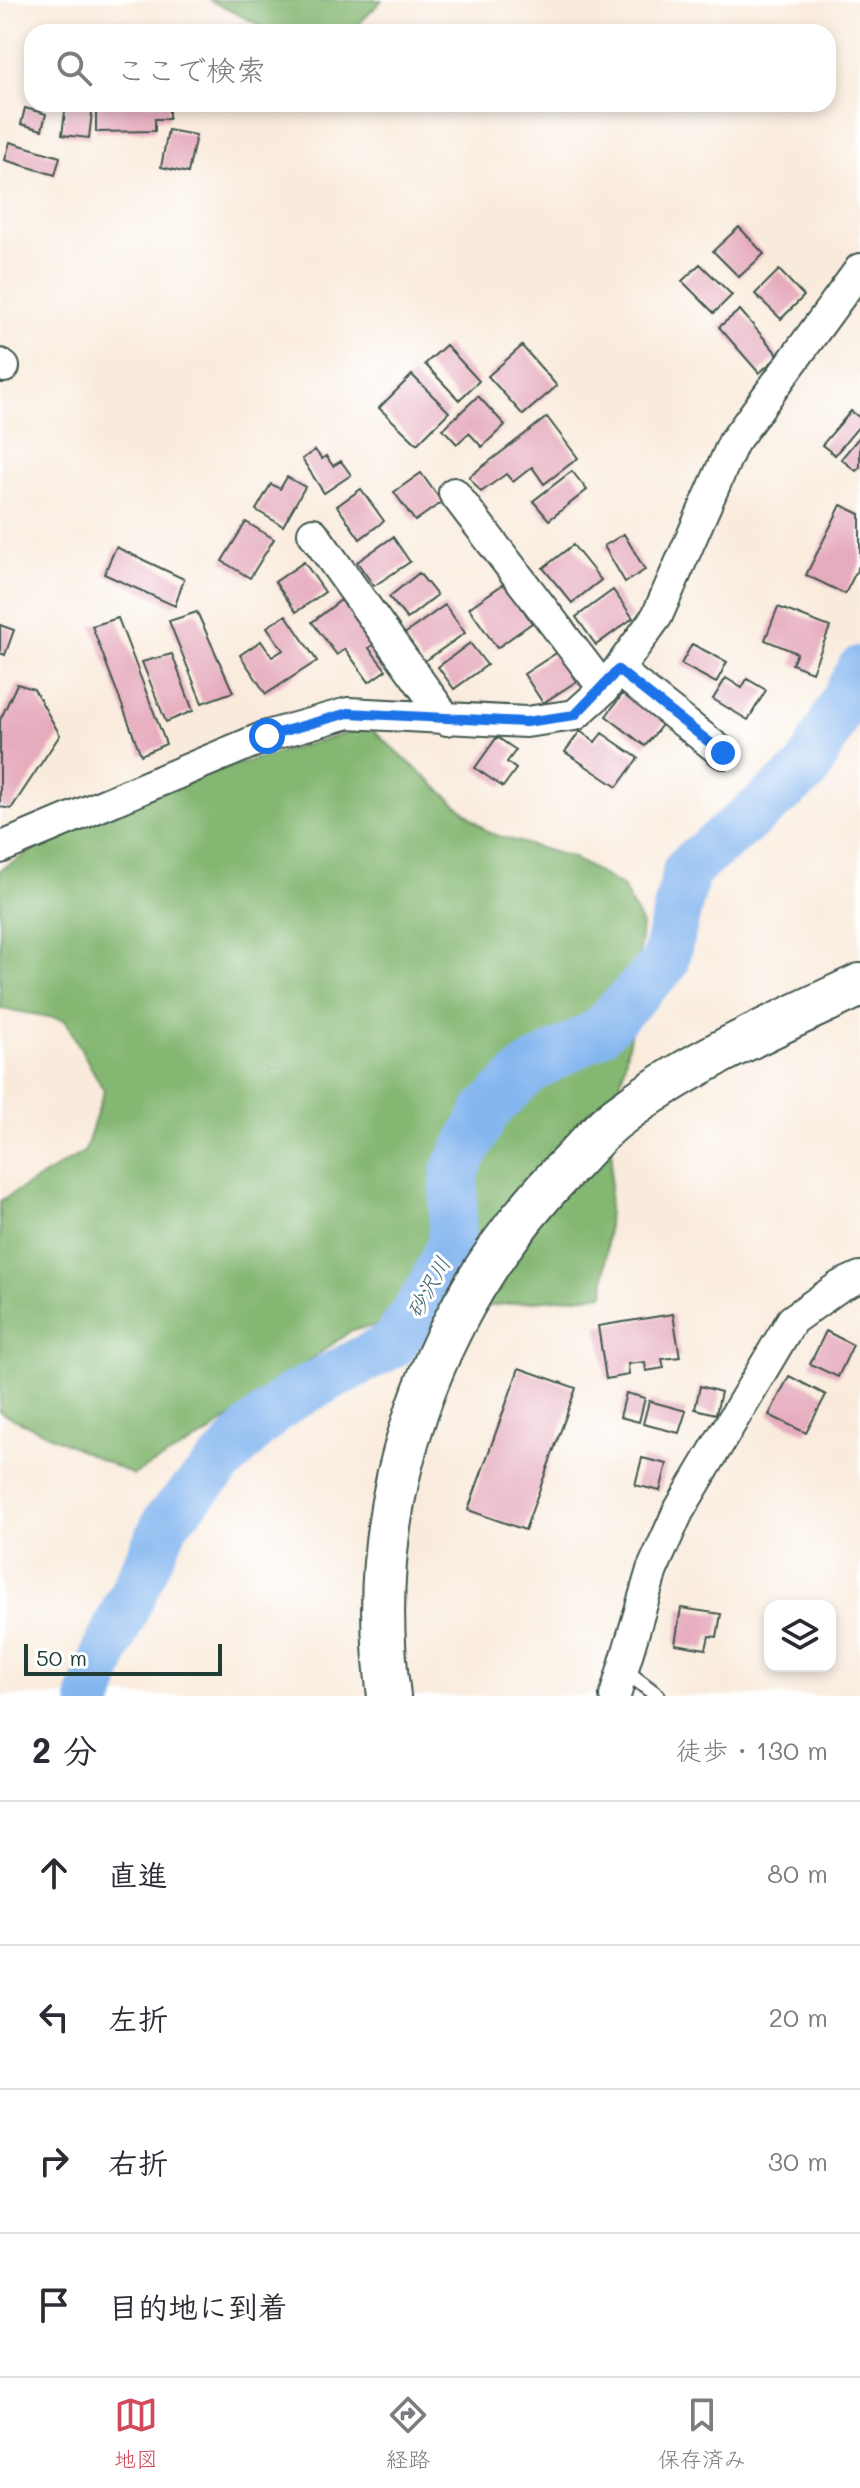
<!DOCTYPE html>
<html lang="ja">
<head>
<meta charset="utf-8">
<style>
	:root { --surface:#fff; --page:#f7f7f7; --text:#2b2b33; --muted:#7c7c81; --line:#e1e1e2; --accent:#d1495b }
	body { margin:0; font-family:Mali,"Klee One",sans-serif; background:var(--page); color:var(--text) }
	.controls { position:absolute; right:24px; bottom:24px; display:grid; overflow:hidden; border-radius:16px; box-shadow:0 4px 12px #0003 }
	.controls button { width:72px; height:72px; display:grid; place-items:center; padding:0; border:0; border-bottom:2px solid var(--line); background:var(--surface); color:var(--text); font:40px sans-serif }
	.scale { position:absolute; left:24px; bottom:20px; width:198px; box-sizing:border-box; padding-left:8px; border:4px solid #1f3d34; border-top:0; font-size:22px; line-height:28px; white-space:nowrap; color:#1f3d34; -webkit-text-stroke:6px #fff; paint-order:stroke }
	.stop { position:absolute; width:24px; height:24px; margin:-18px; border:6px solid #1a73e8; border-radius:50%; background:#fff }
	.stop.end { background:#1a73e8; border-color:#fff; box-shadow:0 2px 8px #0008 }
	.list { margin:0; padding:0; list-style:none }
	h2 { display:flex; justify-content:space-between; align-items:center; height:104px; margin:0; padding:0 32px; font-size:34px }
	h2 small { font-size:26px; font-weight:400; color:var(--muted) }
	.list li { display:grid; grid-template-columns:52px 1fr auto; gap:24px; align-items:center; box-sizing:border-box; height:144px; padding:0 32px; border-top:2px solid var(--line) }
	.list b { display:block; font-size:30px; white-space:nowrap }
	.list em { font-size:26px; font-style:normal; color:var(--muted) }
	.icon { flex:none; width:44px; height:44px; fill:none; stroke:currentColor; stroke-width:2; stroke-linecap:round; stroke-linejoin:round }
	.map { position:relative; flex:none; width:860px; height:1696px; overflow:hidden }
	.search { position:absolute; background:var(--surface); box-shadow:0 4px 12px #0003; left:24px; right:24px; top:24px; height:88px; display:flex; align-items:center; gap:20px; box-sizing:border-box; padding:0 28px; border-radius:24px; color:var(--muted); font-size:30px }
	.sheet { height:680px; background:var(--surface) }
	nav { display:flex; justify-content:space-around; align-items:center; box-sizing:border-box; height:112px; border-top:2px solid var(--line); background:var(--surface); font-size:22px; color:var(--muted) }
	nav a { display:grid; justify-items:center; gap:4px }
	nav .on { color:var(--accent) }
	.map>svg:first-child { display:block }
	.forest { fill:#84b772; stroke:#527a53; stroke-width:2 }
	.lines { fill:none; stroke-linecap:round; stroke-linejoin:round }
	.river { stroke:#83b5ef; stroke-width:48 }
	.building { fill:#e6acbe }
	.lane-casing { stroke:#40574d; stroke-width:18 }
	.street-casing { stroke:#40574d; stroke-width:34 }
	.secondary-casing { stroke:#40574d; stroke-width:46 }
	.lane { stroke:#fff; stroke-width:14 }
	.street { stroke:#fff; stroke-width:30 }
	.secondary { stroke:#fff; stroke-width:42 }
	.route { stroke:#1a73e8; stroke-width:10 }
	.labels { text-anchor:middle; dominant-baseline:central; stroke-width:6; stroke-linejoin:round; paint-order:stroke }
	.water-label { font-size:22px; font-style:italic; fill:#3d616c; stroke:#fff }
</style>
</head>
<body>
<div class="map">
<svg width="860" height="1696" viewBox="0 0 860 1696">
	<rect width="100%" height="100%" fill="#fff"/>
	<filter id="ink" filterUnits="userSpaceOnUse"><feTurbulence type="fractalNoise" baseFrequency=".0125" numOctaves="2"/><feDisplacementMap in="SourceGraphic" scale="16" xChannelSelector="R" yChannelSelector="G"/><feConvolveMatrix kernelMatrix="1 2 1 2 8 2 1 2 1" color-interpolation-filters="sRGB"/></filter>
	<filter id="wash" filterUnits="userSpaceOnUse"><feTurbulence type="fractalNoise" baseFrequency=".006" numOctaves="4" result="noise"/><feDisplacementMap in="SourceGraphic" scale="32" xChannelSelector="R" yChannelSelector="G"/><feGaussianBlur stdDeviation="1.8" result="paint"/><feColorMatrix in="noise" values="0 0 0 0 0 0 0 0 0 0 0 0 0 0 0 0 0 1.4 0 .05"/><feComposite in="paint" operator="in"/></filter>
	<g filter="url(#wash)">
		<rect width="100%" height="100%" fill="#f9ebdc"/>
		<path class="forest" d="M209 0H382L351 32H274Z
			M369 727 489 833 573 858 623 887 642 925 632 1025 614 1119 604 1294 497 1305 352 1330 208 1434 133 1475 0 1412V1201L85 1151 104 1091 65 1020 0 1008V870L121 797Z"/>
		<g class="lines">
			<path class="river" d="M91 1696 108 1646 167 1520 254 1428 288 1399 395 1343 431 1287 451 1243 455 1171 487 1110 529 1070 599 1032 664 964 687 869 807 770 860 670"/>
		</g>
		<g id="blocks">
			<path class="building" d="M66 104H93L89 138 62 135Z
				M96 104H169V119H155V131L96 132Z
				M25 108 46 114 42 130 21 124Z
				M168 130 196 135 188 173 161 167Z
				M10 142 60 157 55 175 5 160Z
				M739 227 764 254 739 277 713 251Z
				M700 264 732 295 714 313 682 281Z
				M779 270 804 296 781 319 755 294Z
				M740 310 779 356 759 373 719 327Z
				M446 345 479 381 459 400 425 364Z
				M522 346 557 386 523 415 488 376Z
				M412 375 449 412 417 444 379 408Z
				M478 396 505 425 482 447 469 433 457 444 443 429Z
				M851 411 860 418V425L835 455 822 445Z
				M547 417 578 458 544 484 532 467 513 482 506 474 481 492 469 477Z
				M860 436V467L856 471 841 459Z
				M315 450 322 459 326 456 333 466 341 461 351 475 324 493 302 459Z
				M572 471 587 490 549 520 533 501Z
				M421 473 442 502 415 521 394 492Z
				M287 477 305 487 283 526 256 510 271 484 280 489Z
				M361 489 384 521 360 539 337 506Z
				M841 505 860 514V564L845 594 806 575Z
				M246 522 274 539 250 578 222 561Z
				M624 534 645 570 625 582 604 546Z
				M393 537 410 562 374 586 357 562Z
				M573 545 601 580 572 603 543 568Z
				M116 547 184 579 175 606 104 574Z
				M304 562 325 592 296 612 275 582Z
				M419 573 437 595 407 619 389 597Z
				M505 583 532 623 497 648 469 608Z
				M613 590 633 618 596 645 576 617Z
				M341 600 374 644 369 648 386 670 369 682 345 649 337 655 312 622Z
				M445 605 465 633 422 663 403 635Z
				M778 607 830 627 812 672 792 664 797 653 765 640Z
				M197 612 233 692 202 703 169 621Z
				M286 615 317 661 266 694 240 655 261 641 272 657 283 650 267 627Z
				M118 618 166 744 141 755 92 626Z
				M0 625 14 630 5 655 0 653Z
				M470 643 487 665 454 689 438 667Z
				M692 644 727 662 716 683 681 664Z
				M558 652 577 681 543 703 524 674Z
				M172 654 193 711 166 722 142 662Z
				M726 678 742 688 747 679 766 690 748 720 713 699Z
				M17 684 34 689 60 735 11 809 0 807V720Z
				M625 691 665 721 645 746 606 716Z
				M580 731 595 742 602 733 638 758 617 787 565 752Z
				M497 737 516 750 507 762 516 769 503 787 475 768Z
				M673 1314 680 1357 662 1359 664 1368 646 1371 645 1362 628 1364 629 1375 606 1379 598 1326Z
				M826 1331 853 1345 838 1377 810 1364Z
				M519 1368 576 1388 525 1530 468 1510Z
				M789 1376 826 1395 806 1433 769 1415Z
				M700 1386 721 1392 716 1414 695 1409Z
				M626 1393 645 1398 639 1422 620 1417Z
				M649 1401 686 1411 679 1433 643 1424Z
				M642 1458 667 1464 660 1491 635 1485Z
				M681 1608 721 1614 717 1637 709 1636 706 1649 675 1644Z"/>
		</g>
	</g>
	<g filter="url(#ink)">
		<use href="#blocks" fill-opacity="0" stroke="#40574d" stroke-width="2"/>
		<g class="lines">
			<defs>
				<path id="lane" d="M623 1669 658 1696"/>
				<path id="street" d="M0 364 4 367
					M454 493 604 689
					M313 533 447 720
					M618 670 723 753
					M0 848 267 736 348 713 526 722 575 715 604 689 657 616 733 443 860 269
					M615 1696 652 1570 678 1512 792 1320 840 1286 860 1277"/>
				<path id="secondary" d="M389 1696C362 1501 431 1305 569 1165 584 1150 599 1131 616 1118 690 1061 776 1025 860 985"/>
			</defs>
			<use href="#lane" class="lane-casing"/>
			<use href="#street" class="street-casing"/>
			<use href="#secondary" class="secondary-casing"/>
			<use href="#lane" class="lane"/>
			<use href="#street" class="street"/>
			<use href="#secondary" class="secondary"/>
		</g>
	</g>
	<g class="lines" filter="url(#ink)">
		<path class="route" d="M267 736 348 713 526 722 575 715 618 670 723 753"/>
	</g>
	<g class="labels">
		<g class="water-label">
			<text transform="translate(428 1287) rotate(-61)">砂沢川</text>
		</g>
	</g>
</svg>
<div class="controls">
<button><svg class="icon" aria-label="layers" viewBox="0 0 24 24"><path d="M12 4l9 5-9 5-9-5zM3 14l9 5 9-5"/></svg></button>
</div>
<div class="scale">50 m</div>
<div class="stop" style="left:267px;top:736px"></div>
<div class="stop end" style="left:723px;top:753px"></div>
<div class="search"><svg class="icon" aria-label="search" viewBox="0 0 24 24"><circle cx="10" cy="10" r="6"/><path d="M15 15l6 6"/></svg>ここで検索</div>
</div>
<section class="sheet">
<h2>2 分<small>徒歩 · 130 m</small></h2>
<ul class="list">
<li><svg class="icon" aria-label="ahead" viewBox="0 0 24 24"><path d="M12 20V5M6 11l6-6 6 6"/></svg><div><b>直進</b></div><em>80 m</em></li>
<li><svg class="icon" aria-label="left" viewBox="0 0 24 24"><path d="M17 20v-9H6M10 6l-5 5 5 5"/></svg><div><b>左折</b></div><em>20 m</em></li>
<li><svg class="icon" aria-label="right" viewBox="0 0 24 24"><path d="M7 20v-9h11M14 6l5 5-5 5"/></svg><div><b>右折</b></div><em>30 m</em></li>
<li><svg class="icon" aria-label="arrive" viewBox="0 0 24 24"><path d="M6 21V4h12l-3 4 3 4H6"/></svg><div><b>目的地に到着</b></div></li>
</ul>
</section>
<nav>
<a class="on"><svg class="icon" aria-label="map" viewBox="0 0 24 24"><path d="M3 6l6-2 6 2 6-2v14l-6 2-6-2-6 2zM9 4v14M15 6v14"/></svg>地図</a>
<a><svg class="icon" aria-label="directions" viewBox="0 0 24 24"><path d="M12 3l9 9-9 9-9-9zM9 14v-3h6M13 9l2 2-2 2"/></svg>経路</a>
<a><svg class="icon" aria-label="saved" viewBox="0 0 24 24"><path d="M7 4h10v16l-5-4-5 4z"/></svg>保存済み</a>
</nav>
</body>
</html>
